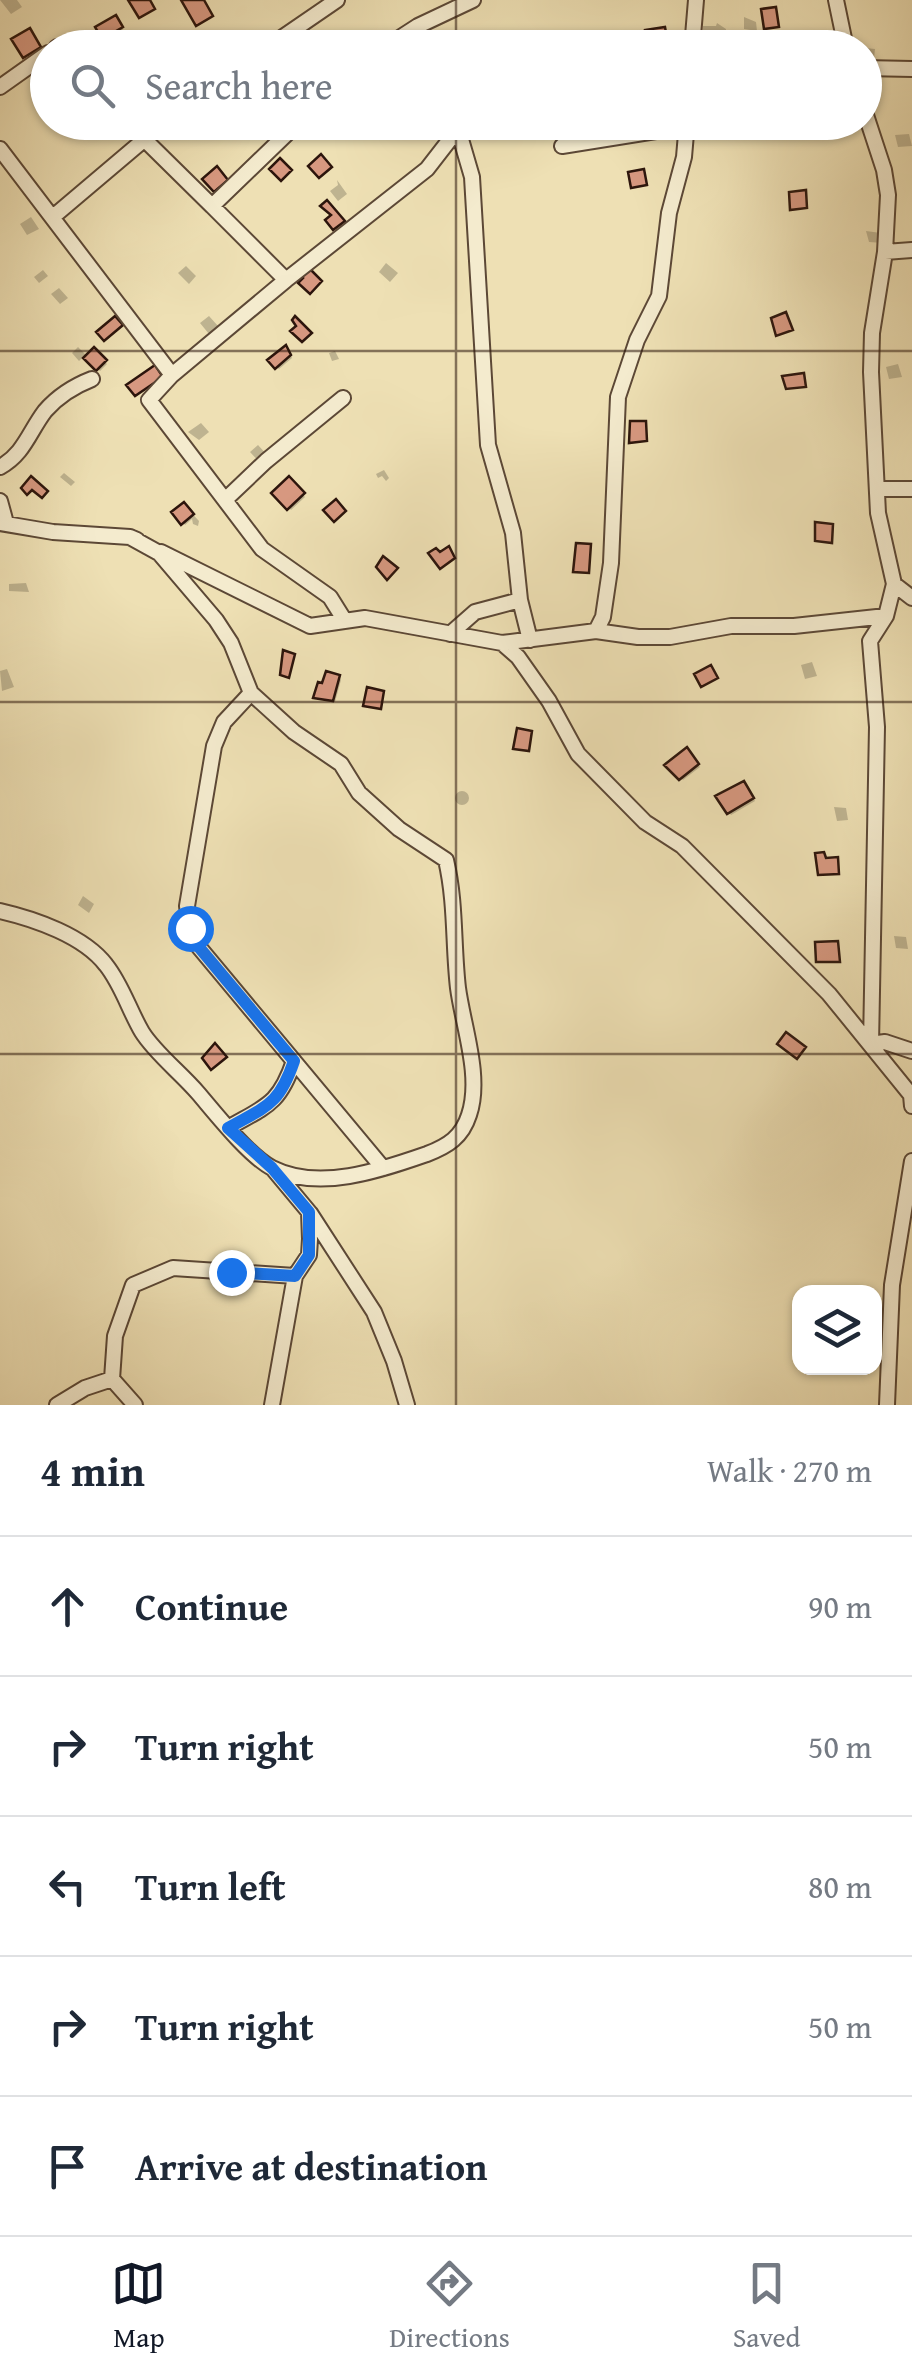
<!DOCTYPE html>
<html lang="en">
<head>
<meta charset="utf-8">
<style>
	:root { --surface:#fff; --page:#f2f2f3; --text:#1f2937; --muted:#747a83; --line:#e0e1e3; --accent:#111827 }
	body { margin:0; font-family:"Gentium Book Plus",serif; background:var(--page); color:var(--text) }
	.controls { position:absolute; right:30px; bottom:30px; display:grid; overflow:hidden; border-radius:20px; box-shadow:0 2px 8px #0004 }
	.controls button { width:90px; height:90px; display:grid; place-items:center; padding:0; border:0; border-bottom:2px solid var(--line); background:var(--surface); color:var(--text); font:50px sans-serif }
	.stop { position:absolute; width:30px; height:30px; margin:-22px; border:8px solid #1a73e8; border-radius:50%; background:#fff }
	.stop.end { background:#1a73e8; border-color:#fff; box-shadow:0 2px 10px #0008 }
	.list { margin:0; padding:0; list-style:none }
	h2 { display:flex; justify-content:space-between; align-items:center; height:130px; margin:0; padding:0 40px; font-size:42px }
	h2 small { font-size:32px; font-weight:400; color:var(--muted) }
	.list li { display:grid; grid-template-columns:65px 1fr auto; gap:30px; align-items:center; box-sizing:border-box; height:140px; padding:0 40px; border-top:2px solid var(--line) }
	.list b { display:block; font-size:38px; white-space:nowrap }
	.list em { font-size:32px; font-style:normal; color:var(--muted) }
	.icon { flex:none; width:55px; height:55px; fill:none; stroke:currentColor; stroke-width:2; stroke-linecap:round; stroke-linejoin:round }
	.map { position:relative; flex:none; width:912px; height:1405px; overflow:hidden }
	.search { position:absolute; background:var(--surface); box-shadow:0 2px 8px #0004; left:30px; right:30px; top:30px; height:110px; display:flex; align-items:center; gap:25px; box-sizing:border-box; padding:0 35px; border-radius:55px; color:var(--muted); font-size:38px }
	.sheet { height:830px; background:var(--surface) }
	nav { display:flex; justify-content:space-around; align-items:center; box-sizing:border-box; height:140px; border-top:2px solid var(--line); background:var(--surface); font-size:28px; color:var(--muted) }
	nav a { display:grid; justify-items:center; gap:5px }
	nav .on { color:var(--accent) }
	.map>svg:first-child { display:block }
	.shadow { fill:#0003 }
	.building { fill:#d79880; stroke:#2c150c; stroke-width:2.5 }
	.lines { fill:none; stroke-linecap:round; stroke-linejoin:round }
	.minor-casing { stroke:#5c4836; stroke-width:18 }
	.minor { stroke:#f4ebce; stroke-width:14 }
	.route { stroke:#1a73e8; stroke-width:12 }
	.grid { fill:none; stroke:#2c150c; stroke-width:2.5; stroke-opacity:0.55 }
</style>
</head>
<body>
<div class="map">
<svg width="912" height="1405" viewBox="0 0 912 1405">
	<rect width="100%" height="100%" fill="#eee0b4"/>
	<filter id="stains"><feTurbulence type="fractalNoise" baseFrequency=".002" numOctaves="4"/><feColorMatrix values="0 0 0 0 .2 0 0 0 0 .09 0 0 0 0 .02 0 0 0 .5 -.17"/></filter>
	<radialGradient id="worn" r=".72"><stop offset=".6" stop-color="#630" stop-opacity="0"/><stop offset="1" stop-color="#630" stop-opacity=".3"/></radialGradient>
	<path class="shadow" d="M0 0H17L22 7 11 14Z
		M744 17 756 22 757 31 744 29Z
		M118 21 123 30 106 40 104 38Z
		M717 23 726 29V33L703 30V26H716Z
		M865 48 875 49 874 58 864 57Z
		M267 122H285V123L273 134 265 125Z
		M909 134 912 146 898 147 895 135Z
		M337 180 347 194 338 201 330 191 338 185Z
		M31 217 39 229 27 235 20 224Z
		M866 231 881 233 883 243 869 242Z
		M386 263 398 273 390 282 379 272Z
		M186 266 196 276 189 284 178 273Z
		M43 270 48 276 39 283 34 277Z
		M59 288 68 298 60 304 51 294Z
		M209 316 218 326 209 334 200 323Z
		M78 347 88 357 94 351 107 364 100 371 85 355 79 361 72 353Z
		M288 350 292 358 279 369 270 361Z
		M335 351 339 359 332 361 329 353Z
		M898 364 902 377 889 379 886 367Z
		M201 423 209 432 199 440 188 432Z
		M258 445 269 457 261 464 250 452Z
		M384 470 389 478 386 481 382 476 378 478 376 474Z
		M64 473 75 482 71 486 60 477Z
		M289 480 305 497 291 510 275 493Z
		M184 505 199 521 198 526 193 524 192 519 185 525 175 513Z
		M26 583 29 592 9 591V584Z
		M812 662 817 676 805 679 801 665Z
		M7 669 14 687 2 691 0 671Z
		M339 677 341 680 335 702 316 697 324 686Z
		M686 750 700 767 683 780 668 765Z
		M746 786 755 801 731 815 729 812Z
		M455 798a7 7 0 1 1 14 0a7 7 0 1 1-14 0Z
		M834 807 846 808 848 820 837 821Z
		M83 896 94 904 89 913 78 905Z
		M894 936 906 937 908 949 896 948Z"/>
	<path class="building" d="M128 0H150L155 9 139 18Z
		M181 0H204L213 16 196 26Z
		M776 7 779 27 764 29 761 9Z
		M116 15 123 27 102 39 95 27Z
		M665 27 668 44 647 47 645 30Z
		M30 28 41 47 23 58 11 39Z
		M561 122 579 123 582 136 565 140Z
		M321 154 332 167 319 178 308 166Z
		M280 158 292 170 281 181 269 169Z
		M217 166 228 180 214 192 202 179Z
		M644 169 647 185 631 188 628 172Z
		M806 190 807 208 790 210 789 192Z
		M327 200 345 221 333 230 325 220 331 215 320 206Z
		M311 270 322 281 310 294 298 283 303 278 300 275Z
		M786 312 793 330 776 336 771 318Z
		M115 316 123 325 104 341 96 332Z
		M295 316 312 333 302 342 290 331 296 326 292 320Z
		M286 345 291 355 275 369 267 360Z
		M94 347 107 360 96 371 83 358Z
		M155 365 163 377 135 396 126 385Z
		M804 373 806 387 786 389 782 376Z
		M630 421H646L647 441 629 443Z
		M31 476 48 491 42 498 32 490 27 495 21 488Z
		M289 476 305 493 287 510 271 493Z
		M336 499 346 511 334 522 323 510Z
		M184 502 194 514 181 525 171 512Z
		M815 522 833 524 832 543 815 541Z
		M576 543 591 544 589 573 573 572Z
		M449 546 455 558 440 569 428 553 436 548 440 552Z
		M383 556 398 568 387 580 376 567Z
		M283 650 295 654 289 678 280 675Z
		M711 665 718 678 701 687 694 674Z
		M326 671 340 675 333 701 313 698 318 682 322 683Z
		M367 687 384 691 381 709 363 706Z
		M517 728 532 731 529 751 513 749Z
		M687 747 699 764 679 780 664 765Z
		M744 781 754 798 727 814 715 796Z
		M824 852 826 858 838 857 839 874 818 875 815 853Z
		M838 941 840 962H816L815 942Z
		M786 1032 806 1047 797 1059 777 1044Z
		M215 1043 227 1057 211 1070 202 1058Z"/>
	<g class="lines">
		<defs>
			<path id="minor" d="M836 0 846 48
				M56 48 57 47
				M267 48 337 0
				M384 48 418 26 473 0
				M692 48 696 0
				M864 68 912 69
				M0 87 48 53
				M864 109 884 170 888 195 885 252 872 333 871 372 878 513 894 584 886 616 870 641 877 727 871 1044 885 1042 912 1051
				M340 122 365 127 375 122
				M451 122 458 129 472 177 488 445 513 533 520 600 530 640
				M143 138 212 206 299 122
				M562 146 687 126
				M0 149 172 375 149 400 262 549 330 597 345 621
				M54 216 165 122
				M885 252 912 250
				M286 280 427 169 458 129
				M172 375 286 280 212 206
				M0 467C24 454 29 432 45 411 58 396 74 386 92 379
				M879 489H912
				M225 500 266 461 343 398
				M0 501 6 523
				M0 523 53 532 130 537 137 540
				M161 552 310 626 365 618 502 643 596 631 603 617 611 563 618 397 637 340 659 296 669 213 684 157 687 122
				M894 584 912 598
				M596 631 638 637H670L731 626H794L886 616
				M450 634 475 612 520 600
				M502 643 518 657 549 701 578 754 645 822 682 846 829 994 911 1095 912 1106
				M251 693 224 722 214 746 187 906 190 928 198 946 383 1168
				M0 911C35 919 84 936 106 965 122 985 129 1010 142 1032 155 1053 181 1073 198 1093 216 1114 249 1156 272 1168 319 1192 381 1170 427 1154 448 1146 462 1137 469 1115 482 1077 463 1026 458 988 453 945 456 903 446 860L399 829 359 793 341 764 294 732 251 693 231 643 216 620 159 553 130 537
				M228 1128C266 1106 279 1105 294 1061
				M310 1213 374 1312 394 1361 407 1405
				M112 1379 115 1336 133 1285 173 1268 295 1276
				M57 1405 85 1388 112 1379 135 1405
				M272 1405 295 1276 309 1255 310 1239 309 1212 274 1170
				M887 1405 892 1285 912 1161"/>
		</defs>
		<use href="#minor" class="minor-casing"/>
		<use href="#minor" class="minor"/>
	</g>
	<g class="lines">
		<path class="route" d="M190 928 198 946 294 1061C279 1105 267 1106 228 1128L272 1168 309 1212V1255L295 1276 231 1272"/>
	</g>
	<path class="grid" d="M456 0V48M456 122V1405M0 351H912M0 702H912M0 1054H912"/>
	<rect width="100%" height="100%" filter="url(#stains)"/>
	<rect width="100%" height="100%" fill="url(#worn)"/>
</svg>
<div class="controls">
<button><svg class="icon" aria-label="layers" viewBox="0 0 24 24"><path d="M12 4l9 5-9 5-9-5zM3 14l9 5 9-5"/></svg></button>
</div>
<div class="stop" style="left:190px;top:928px"></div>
<div class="stop end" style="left:231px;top:1272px"></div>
<div class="search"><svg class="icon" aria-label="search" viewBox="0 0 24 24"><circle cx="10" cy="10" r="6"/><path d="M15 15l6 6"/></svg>Search here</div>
</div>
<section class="sheet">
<h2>4 min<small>Walk · 270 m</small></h2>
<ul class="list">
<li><svg class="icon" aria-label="ahead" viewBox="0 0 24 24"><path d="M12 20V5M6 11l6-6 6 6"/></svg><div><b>Continue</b></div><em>90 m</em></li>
<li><svg class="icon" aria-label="right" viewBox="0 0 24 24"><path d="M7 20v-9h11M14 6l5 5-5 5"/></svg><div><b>Turn right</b></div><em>50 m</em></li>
<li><svg class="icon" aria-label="left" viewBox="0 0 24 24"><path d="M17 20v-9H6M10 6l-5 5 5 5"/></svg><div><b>Turn left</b></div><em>80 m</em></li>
<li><svg class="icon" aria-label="right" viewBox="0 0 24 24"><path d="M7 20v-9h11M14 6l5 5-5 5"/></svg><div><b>Turn right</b></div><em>50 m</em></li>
<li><svg class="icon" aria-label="arrive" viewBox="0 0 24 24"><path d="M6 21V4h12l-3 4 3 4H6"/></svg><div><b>Arrive at destination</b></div></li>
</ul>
</section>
<nav>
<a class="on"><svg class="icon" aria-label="map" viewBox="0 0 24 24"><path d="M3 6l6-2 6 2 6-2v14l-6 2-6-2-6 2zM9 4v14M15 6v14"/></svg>Map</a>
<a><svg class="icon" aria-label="directions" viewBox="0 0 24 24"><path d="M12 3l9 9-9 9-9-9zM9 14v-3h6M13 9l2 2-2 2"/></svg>Directions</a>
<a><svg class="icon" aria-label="saved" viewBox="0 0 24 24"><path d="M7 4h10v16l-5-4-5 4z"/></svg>Saved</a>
</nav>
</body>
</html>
